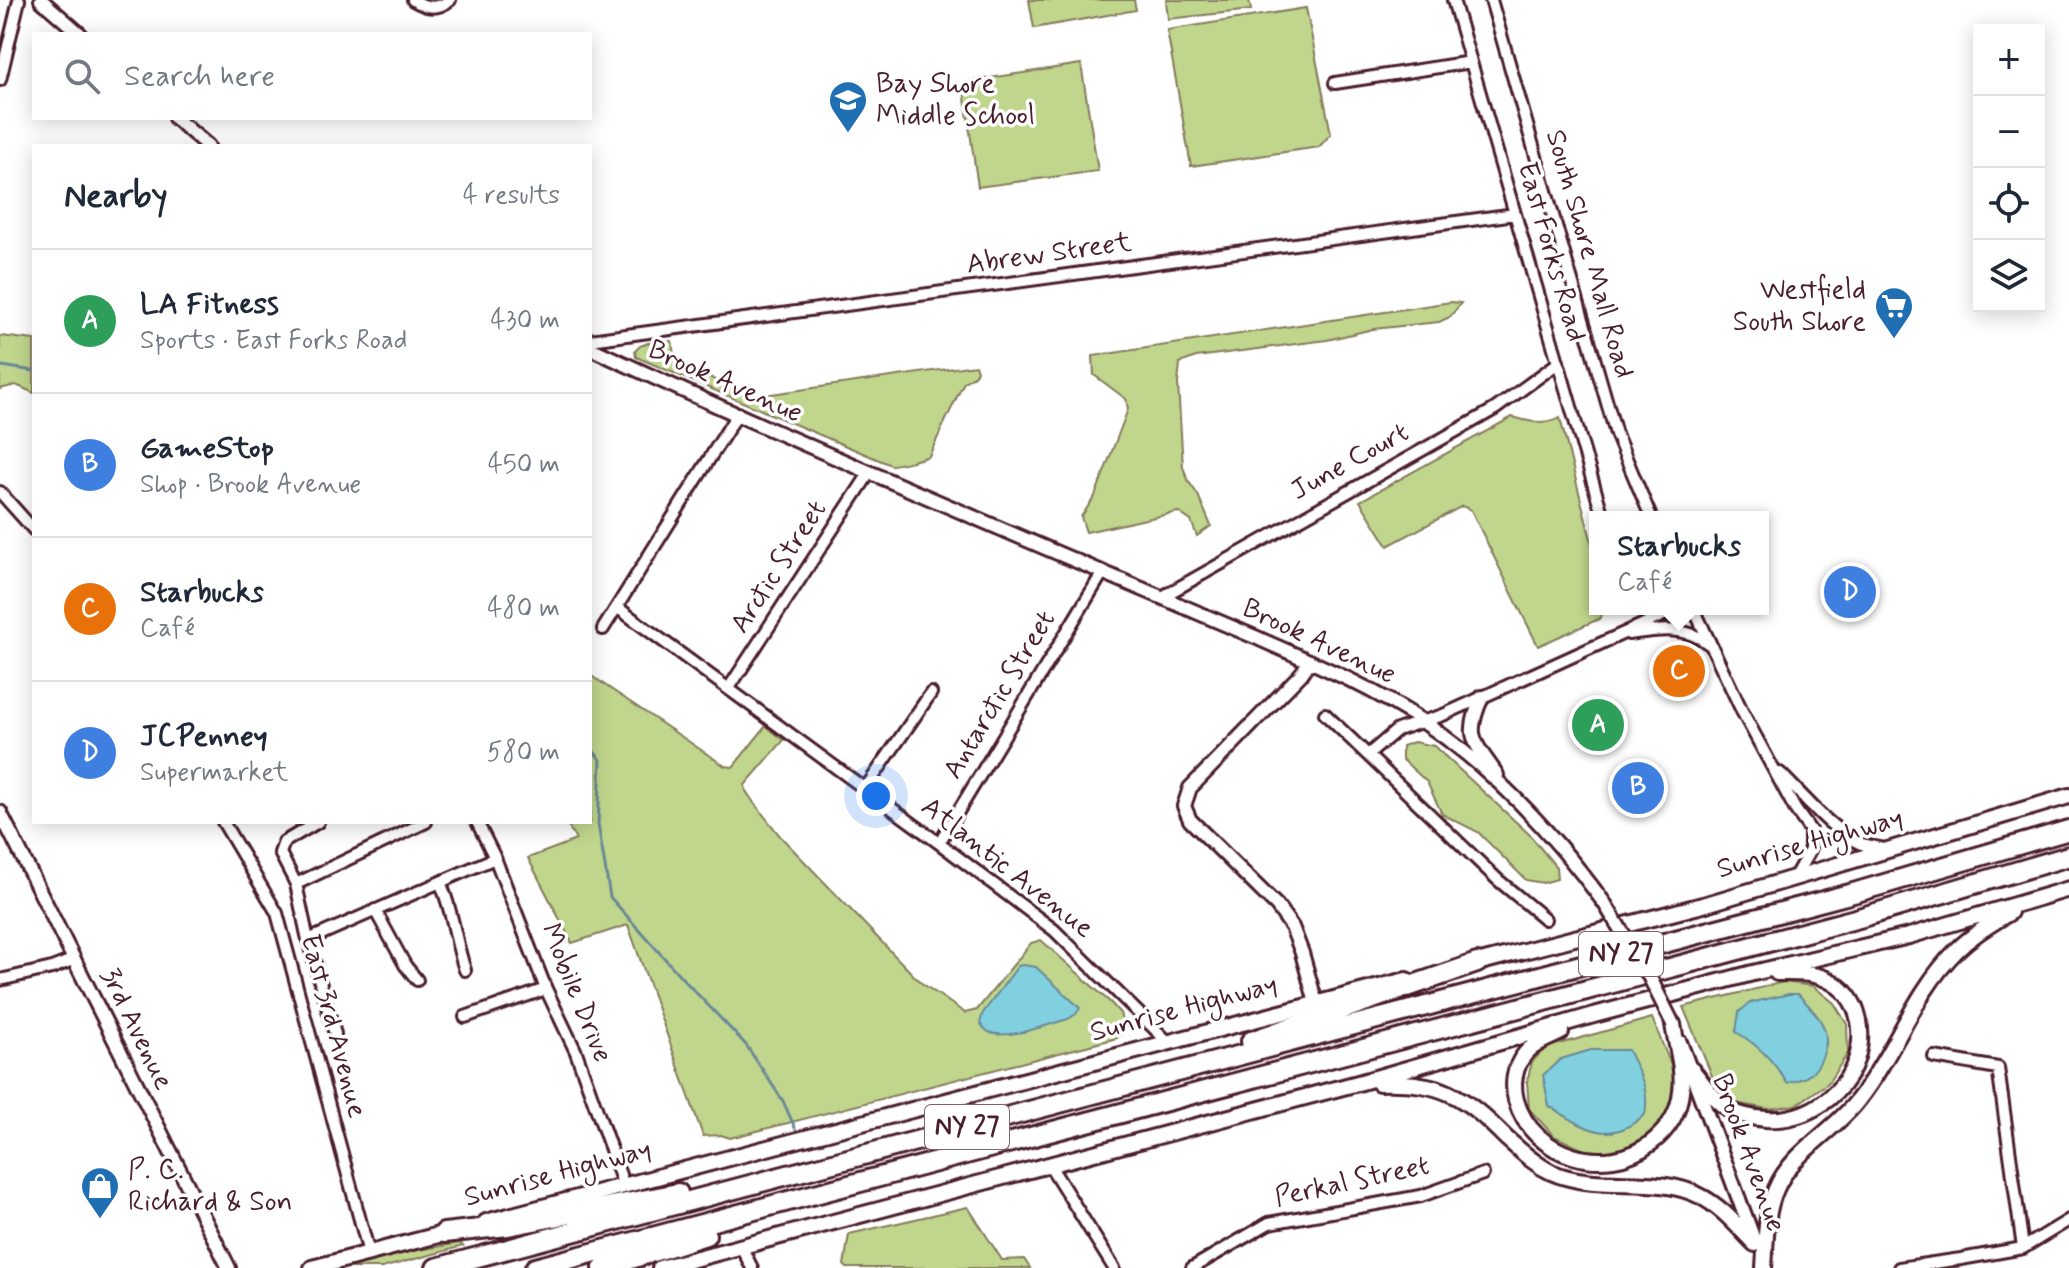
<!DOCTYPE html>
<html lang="en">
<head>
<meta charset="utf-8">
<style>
	:root { --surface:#fff; --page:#f6f6f7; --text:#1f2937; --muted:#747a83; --line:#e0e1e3; --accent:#111827 }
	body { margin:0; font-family:Mynerve,sans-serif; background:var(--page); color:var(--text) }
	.controls { position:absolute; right:24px; top:24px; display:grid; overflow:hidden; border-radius:0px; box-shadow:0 4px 20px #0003 }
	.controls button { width:72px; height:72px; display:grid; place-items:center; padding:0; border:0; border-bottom:2px solid var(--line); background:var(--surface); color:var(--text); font:40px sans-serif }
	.you { position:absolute; left:876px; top:796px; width:28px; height:28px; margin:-20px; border:6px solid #fff; border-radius:50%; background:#1a73e8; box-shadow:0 0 0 12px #1a73e833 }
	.badge { display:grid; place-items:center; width:52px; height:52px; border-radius:50%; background:var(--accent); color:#fff; font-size:26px; font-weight:700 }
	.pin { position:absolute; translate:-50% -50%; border:4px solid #fff; box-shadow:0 2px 8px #0006 }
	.popup { position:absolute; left:1589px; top:511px; width:180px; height:104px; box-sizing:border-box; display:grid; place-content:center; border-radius:0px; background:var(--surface); filter:drop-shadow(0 2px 6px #0005); font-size:26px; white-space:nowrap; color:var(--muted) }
	.popup b { font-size:30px; color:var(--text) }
	.popup::after { content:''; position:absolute; left:50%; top:100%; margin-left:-16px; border:16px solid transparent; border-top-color:var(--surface) }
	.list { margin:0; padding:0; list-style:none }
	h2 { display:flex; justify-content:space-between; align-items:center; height:104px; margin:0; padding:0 32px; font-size:34px }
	h2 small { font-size:26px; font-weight:400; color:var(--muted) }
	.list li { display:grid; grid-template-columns:52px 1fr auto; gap:24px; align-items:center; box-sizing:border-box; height:144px; padding:0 32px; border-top:2px solid var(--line) }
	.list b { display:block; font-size:30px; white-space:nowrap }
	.list p { margin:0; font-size:26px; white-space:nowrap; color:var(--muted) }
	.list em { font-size:26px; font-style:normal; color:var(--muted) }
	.icon { flex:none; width:44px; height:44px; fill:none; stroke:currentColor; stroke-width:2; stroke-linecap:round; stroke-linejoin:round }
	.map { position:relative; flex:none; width:2069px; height:1268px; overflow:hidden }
	.search { position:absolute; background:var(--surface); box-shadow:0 4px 20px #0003; left:32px; top:32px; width:560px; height:88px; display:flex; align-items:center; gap:20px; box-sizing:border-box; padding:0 28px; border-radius:0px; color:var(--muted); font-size:30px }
	.panel { position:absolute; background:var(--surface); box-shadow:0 4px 20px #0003; left:32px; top:144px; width:560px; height:680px; border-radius:0px }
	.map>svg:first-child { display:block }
	.green { fill:#c0d68c; stroke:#857a5c; stroke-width:2; fill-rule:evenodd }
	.water { fill:#81d0df; stroke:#6b8997; stroke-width:2 }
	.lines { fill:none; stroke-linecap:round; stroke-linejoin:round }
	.stream { stroke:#6b8997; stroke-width:3 }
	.minor-casing { stroke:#4a1f2b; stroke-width:16 }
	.tertiary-casing { stroke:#4a1f2b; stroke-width:18 }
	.secondary-casing { stroke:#4a1f2b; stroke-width:20 }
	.motorway-casing { stroke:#4a1f2b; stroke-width:24 }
	.minor { stroke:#fff; stroke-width:10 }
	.tertiary { stroke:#fff; stroke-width:12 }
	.secondary { stroke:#fff; stroke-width:14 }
	.motorway { stroke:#fff; stroke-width:18 }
	.tertiary-bridge-casing { stroke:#4a1f2b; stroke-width:18; stroke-linecap:butt }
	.tertiary-bridge { stroke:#fff; stroke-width:12 }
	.labels { text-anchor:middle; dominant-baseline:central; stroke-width:7; stroke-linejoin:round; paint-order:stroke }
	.shield { fill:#fff; stroke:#80626b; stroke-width:2 }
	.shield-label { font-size:26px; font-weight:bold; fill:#4a1f2b }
	.poi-label { font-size:28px; fill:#4a1f2b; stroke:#fff; text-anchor:start }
	.street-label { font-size:28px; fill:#4a1f2b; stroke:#fff }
</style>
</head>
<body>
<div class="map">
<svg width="2069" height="1268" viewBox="0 0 2069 1268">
	<rect width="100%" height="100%" fill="#fff"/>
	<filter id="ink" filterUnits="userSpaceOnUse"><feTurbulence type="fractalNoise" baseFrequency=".0125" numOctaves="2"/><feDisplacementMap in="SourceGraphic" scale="16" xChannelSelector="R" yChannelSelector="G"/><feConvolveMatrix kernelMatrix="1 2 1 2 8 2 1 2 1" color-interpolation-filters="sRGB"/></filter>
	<g filter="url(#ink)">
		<path class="green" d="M1029 0H1134L1136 10 1034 28Z
			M1166 0H1249L1251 10 1168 19Z
			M1306 8 1331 134 1319 147 1191 166 1167 30Z
			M1081 64 1098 171 978 187 964 91 971 81Z
			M1451 302 1461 303 1450 317 1439 322 1373 329 1327 340 1196 357 1180 363 1178 384 1183 467 1189 482 1198 495 1211 526 1197 536 1191 521 1178 512 1086 532 1081 517 1095 496 1128 409 1126 399 1094 375 1093 356Z
			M0 336 34 340V393L16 385 0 389Z
			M672 341 674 355 680 363 745 394 757 396 975 365 977 371 974 376 964 382 929 456C922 459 897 465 891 465L636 357 635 351 640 346 648 343Z
			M1512 417C1529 421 1544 427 1560 418L1595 555V609H1606L1599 619 1538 646 1471 510 1462 506 1388 546 1360 501Z
			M590 675 725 766 733 767 766 726 784 740 745 785 746 791 754 803 781 837 920 982 965 1013 977 1010 1031 943 1041 940 1111 1003 1120 1013 1125 1031 1117 1038 730 1138 721 1135 703 1136 628 925 572 943 528 858 576 840 566 822H590Z
			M1414 742 1434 746 1529 834 1556 867 1557 879 1543 883 1526 880 1478 832 1442 814 1427 782 1402 759V746Z
			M1784 982 1813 986 1834 1003 1847 1024 1848 1053 1828 1083 1796 1105 1768 1109 1735 1103 1715 1083 1683 1007ZM1798 994C1812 1010 1824 1023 1826 1045L1777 1066 1757 1045 1736 1031Z
			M1652 1018 1671 1065 1675 1086 1673 1105 1655 1135 1616 1153 1588 1152 1554 1136 1529 1109 1527 1081 1532 1062 1545 1048Z
			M968 1207 1002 1260 1024 1259 1030 1268H847L844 1265 849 1234Z
			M460 1243 463 1246 382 1268H348L401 1253Z"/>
		<path class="water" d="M1023 965 1036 967 1080 1008 1076 1014 1068 1019C1049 1024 1006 1041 989 1032 984 1030 983 1027 980 1023L983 1013 1018 966Z
			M1789 994H1798C1807 1004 1821 1017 1825 1031 1829 1046 1820 1070 1806 1077 1800 1080 1793 1081 1787 1083 1773 1060 1758 1045 1736 1032L1739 1012 1750 1003Z
			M1591 1050H1628C1639 1073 1650 1088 1645 1114 1609 1148 1584 1127 1549 1106L1543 1075 1561 1059Z"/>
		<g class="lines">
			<path class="stream" d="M2 366 34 371
				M590 747 601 760 598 824 610 897 683 979 746 1045 783 1101 795 1128"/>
			<defs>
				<path id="minor" d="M413 0C427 8 437 10 450 0
					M1453 0 1603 517
					M1491 0 1616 434 1651 517
					M0 80 19 0
					M1335 83 1471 62
					M590 340 1515 214
					M0 492 34 530
					M1162 597 1495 409 1558 363
					M618 608 939 843 1054 930 1168 1042
					M1694 609 1743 713 1795 809 1810 830V850L1794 878
					M603 629 738 413
					M1629 634C1658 630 1685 625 1709 644
					M729 688 870 472
					M1325 714 1498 880 1545 919
					M1368 755 1397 730 1443 715 1677 609
					M1780 773C1801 793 1833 832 1859 843 1867 846 1876 847 1884 849
					M865 789 931 693
					M223 822 277 913 369 1253
					M318 822 284 842 280 853 296 884 308 940 335 1034
					M477 822 495 858 546 989 576 1052 624 1186
					M939 843 1103 572
					M440 882C453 911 455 941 465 970
					M296 884 426 822
					M375 910 405 965 417 980
					M308 940 495 858
					M0 980 52 968 75 959
					M465 1017 546 989
					M1934 1057 1998 1068 2023 1248
					M1049 1164 1114 1268
					M741 1246 752 1268
					M1192 1268 1269 1223 1421 1196 1483 1174
					M1899 1268 1961 1259 2023 1248 2069 1220"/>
				<path id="tertiary" d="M41 0 80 34
					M175 118 208 146
					M590 348C743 419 899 485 1055 552 1121 580 1188 608 1255 637 1312 662 1370 686 1422 721 1494 769 1554 834 1605 904
					M1310 661 1301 674 1190 788 1184 806 1190 820 1277 906 1292 927 1302 953 1316 1003
					M1482 697C1464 737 1474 741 1497 775
					M0 812 229 1268
					M1680 1042 1755 1242"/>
				<path id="secondary" d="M1469 965 1703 905 2069 796
					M1561 1032C1549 1038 1534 1043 1525 1054 1514 1067 1512 1085 1516 1100 1532 1157 1606 1178 1651 1143 1668 1130 1679 1112 1681 1091 1684 1070 1676 1045 1673 1024
					M1692 1070C1703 1083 1714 1101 1730 1110 1741 1116 1754 1118 1766 1119 1819 1123 1869 1075 1859 1021 1855 1002 1844 987 1826 979 1811 972 1794 973 1777 973
					M1379 1083C1443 1081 1463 1095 1507 1139 1521 1151 1534 1164 1551 1172 1598 1193 1654 1173 1700 1196 1722 1207 1738 1227 1755 1244
					M486 1222 1406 980
					M312 1268 454 1231
					M660 1268 1358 1083 1594 1015 1753 973 1909 936 2069 889
					M1764 1268C1766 1242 1765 1213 1776 1189 1792 1151 1834 1132 1858 1100 1895 1053 1913 994 1956 951 1972 935 1991 924 2010 912"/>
				<path id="motorway" d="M1251 1041 1477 963
					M444 1233 508 1226 678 1193
					M436 1268 1857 892 2069 830
					M535 1268 1859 918 2069 856
					M603 1268 706 1235"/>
			</defs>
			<use href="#minor" class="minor-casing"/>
			<use href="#tertiary" class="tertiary-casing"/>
			<use href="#secondary" class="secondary-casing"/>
			<use href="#motorway" class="motorway-casing"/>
			<use href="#minor" class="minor"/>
			<use href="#tertiary" class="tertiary"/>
			<use href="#secondary" class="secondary"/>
			<use href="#motorway" class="motorway"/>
			<defs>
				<path id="tertiary-bridge" d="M1605 904 1650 978 1673 1024"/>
			</defs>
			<use href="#tertiary-bridge" class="tertiary-bridge-casing"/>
			<use href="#tertiary-bridge" class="tertiary-bridge"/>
		</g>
	</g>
	<defs>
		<symbol id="school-pin" viewBox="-11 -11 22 30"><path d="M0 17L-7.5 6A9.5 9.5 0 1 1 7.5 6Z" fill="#1f6fb2" stroke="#fff"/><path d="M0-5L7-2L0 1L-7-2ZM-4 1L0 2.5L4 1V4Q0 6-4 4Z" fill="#fff"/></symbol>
		<symbol id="supermarket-pin" viewBox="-11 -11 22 30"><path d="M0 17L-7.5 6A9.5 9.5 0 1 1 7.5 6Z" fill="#1f6fb2" stroke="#fff"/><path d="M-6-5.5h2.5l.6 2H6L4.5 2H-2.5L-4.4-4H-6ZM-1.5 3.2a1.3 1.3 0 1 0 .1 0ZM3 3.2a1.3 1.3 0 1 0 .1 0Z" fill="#fff"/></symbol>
		<symbol id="shop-pin" viewBox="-11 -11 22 30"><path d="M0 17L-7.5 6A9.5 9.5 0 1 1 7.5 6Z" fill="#1f6fb2" stroke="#fff"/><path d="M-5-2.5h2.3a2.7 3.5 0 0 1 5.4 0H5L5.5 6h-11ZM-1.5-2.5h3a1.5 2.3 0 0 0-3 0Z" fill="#fff"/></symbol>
	</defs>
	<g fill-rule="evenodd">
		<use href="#school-pin" x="826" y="78" width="44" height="60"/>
		<use href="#supermarket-pin" x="1872" y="284" width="44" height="60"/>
		<use href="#shop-pin" x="78" y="1164" width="44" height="60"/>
	</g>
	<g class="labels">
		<g class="shield">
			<rect x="1579" y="932" width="84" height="44" rx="6"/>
			<rect x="925" y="1105" width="84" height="44" rx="6"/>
		</g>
		<g class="shield-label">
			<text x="1621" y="954">NY 27</text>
			<text x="967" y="1127">NY 27</text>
		</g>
		<g class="poi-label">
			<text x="876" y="84">Bay Shore<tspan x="876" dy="32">Middle School</tspan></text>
			<text x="1866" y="290" text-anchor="end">Westfield<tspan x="1866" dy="32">South Shore</tspan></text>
			<text x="128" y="1170">P. C.<tspan x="128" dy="32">Richard &amp; Son</tspan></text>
		</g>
		<g class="street-label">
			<text transform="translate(1551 252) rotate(74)">East Forks Road</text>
			<text transform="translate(1049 254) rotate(-8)">Abrew Street</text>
			<text transform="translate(1589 254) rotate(74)">South Shore Mall Road</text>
			<text transform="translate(725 382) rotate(24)">Brook Avenue</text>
			<text transform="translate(1350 462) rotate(-29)">June Court</text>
			<text transform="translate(779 567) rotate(-57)">Arctic Street</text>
			<text transform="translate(1319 642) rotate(25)">Brook Avenue</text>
			<text transform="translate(1000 695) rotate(-59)">Antarctic Street</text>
			<text transform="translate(1810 844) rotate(-16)">Sunrise Highway</text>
			<text transform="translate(1007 868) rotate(38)">Atlantic Avenue</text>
			<text transform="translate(576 993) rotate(68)">Mobile Drive</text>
			<text transform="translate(1184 1009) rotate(-15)">Sunrise Highway</text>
			<text transform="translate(333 1026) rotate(75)">East 3rd Avenue</text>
			<text transform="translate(136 1029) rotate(64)">3rd Avenue</text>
			<text transform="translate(1748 1153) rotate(70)">Brook Avenue</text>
			<text transform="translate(558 1174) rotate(-15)">Sunrise Highway</text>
			<text transform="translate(1352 1182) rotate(-12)">Perkal Street</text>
		</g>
	</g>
</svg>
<div class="controls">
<button>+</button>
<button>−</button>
<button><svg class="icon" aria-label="locate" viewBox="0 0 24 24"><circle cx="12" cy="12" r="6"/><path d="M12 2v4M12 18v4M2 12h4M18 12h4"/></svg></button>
<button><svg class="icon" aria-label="layers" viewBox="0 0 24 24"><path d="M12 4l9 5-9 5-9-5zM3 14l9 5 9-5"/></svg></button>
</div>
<div class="you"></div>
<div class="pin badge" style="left:1598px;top:725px;background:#2e9e5b">A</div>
<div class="pin badge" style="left:1638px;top:788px;background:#3f7fe0">B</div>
<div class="pin badge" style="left:1679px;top:671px;background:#e8710a">C</div>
<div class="popup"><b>Starbucks</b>Café</div>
<div class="pin badge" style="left:1850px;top:592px;background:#3f7fe0">D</div>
<div class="search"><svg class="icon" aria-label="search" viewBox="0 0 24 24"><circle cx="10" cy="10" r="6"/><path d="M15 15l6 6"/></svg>Search here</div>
<section class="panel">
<h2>Nearby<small>4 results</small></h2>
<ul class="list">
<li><span class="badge" style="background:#2e9e5b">A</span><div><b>LA Fitness</b><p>Sports · East Forks Road</p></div><em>430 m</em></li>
<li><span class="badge" style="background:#3f7fe0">B</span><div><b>GameStop</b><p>Shop · Brook Avenue</p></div><em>450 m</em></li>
<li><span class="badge" style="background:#e8710a">C</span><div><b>Starbucks</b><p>Café</p></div><em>480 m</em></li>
<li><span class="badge" style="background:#3f7fe0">D</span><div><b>JCPenney</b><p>Supermarket</p></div><em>580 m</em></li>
</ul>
</section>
</div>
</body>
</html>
